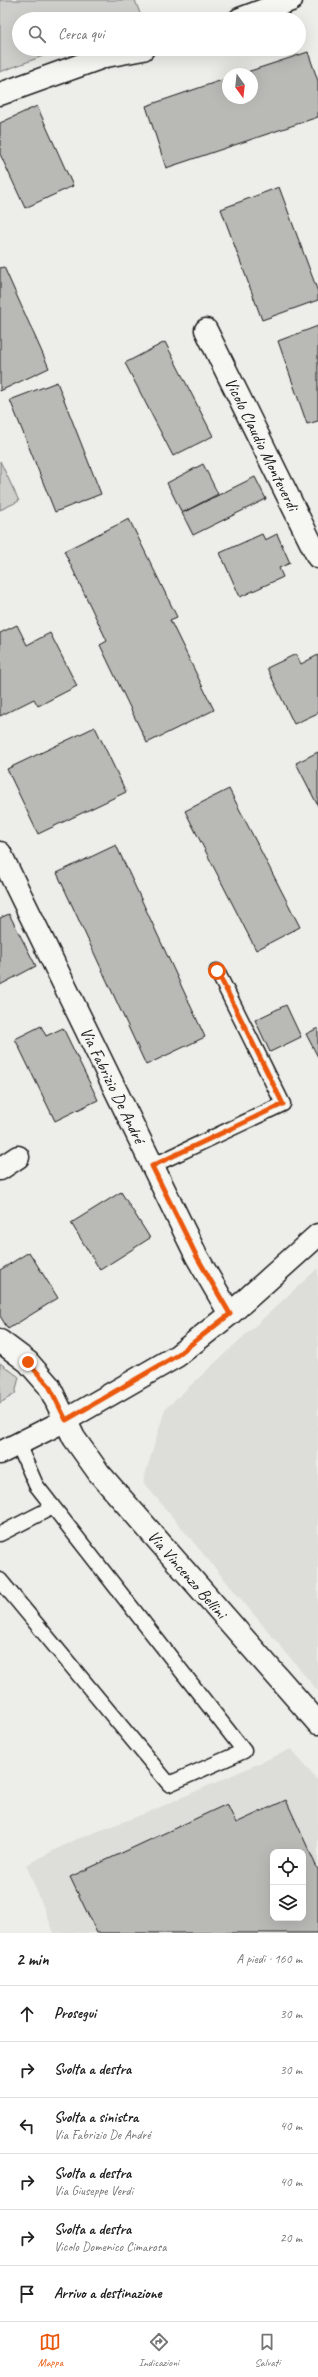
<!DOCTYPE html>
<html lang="it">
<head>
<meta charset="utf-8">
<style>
	:root { --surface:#fff; --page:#f6f6f6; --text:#222; --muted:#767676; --line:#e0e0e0; --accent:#ea580c }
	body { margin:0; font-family:Caveat,sans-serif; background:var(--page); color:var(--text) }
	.controls { position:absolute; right:12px; bottom:12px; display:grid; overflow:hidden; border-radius:8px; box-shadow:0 4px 16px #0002 }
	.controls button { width:36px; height:36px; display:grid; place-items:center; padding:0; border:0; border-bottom:1px solid var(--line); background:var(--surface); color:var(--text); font:20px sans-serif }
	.compass { position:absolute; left:222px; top:68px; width:36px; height:36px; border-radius:50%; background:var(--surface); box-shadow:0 4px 16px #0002; rotate:165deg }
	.stop { position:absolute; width:12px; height:12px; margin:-9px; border:3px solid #ea580c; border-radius:50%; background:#fff }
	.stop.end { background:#ea580c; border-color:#fff; box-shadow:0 1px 4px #0008 }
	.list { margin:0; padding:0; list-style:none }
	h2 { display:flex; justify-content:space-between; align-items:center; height:52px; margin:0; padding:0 16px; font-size:17px }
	h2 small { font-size:13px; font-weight:400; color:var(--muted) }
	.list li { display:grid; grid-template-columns:26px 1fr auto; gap:12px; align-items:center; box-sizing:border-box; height:56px; padding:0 16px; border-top:1px solid var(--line) }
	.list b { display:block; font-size:15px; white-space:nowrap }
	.list p { margin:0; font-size:13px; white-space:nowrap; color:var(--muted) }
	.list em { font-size:13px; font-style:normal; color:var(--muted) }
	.icon { flex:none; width:22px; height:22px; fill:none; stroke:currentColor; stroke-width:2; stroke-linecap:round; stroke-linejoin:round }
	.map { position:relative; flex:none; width:318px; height:1933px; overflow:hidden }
	.search { position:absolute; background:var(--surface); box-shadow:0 4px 16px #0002; left:12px; right:12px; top:12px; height:44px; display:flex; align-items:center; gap:10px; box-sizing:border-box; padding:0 14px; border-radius:22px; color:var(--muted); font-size:15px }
	.sheet { height:388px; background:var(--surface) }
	nav { display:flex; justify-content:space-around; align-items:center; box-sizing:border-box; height:56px; border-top:1px solid var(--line); background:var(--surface); font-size:11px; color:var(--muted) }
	nav a { display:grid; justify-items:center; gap:2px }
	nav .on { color:var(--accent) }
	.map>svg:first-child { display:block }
	.built { fill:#ddddda; fill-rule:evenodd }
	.green { fill:#cececb; stroke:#757574 }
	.building { fill:#b9b9b6; stroke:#1c1c1c; fill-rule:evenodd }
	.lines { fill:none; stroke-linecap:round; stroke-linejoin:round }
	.service-casing { stroke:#1c1c1c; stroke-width:17 }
	.minor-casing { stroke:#1c1c1c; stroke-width:25 }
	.service { stroke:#f6f6f2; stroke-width:14 }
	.minor { stroke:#f6f6f2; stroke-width:22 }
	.route { stroke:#ea580c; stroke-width:5 }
	.labels { text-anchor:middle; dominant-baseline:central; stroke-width:4; stroke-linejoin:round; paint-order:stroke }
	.street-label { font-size:17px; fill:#1c1c1c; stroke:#f6f6f2 }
</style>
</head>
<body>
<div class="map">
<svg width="318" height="1933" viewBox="0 0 318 1933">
	<rect width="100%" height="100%" fill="#edede9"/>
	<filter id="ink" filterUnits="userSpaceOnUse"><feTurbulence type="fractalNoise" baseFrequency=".025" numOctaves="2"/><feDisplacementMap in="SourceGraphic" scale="8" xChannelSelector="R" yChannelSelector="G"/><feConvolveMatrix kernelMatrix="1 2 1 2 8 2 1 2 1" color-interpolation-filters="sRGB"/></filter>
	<g filter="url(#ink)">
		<path class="built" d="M318 1268V1691L143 1482 165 1409Z
			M291 1749 318 1781V1933H54L26 1865 72 1841 149 1812ZM273 1852H303V1918H273Z"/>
		<path class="green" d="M0 0H135L142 19H19V49H62L0 72Z
			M0 461 19 501 0 510Z
			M0 1363 19 1377 15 1394 0 1403Z"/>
		<path class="building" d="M308 52 318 81V117L166 168 146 106 228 78V98H252V74H241Z
			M37 106 73 186 25 208 0 154V123Z
			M279 187 318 292V300L262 320 221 209Z
			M4 267 49 368 0 391V268Z
			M318 326V421L307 424 278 341Z
			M165 342 213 436 173 456 125 363Z
			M57 382 101 494 55 512 10 400Z
			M203 464 218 494 182 513 167 483Z
			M255 477 266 499 193 535 182 513Z
			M129 519 177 617 170 620 214 710 147 743 100 645 107 641 64 551Z
			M262 534 265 540 277 534 290 563 279 568 283 577 240 597 220 553Z
			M17 625 27 645 50 633 77 686 38 706 34 699 0 716V633Z
			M296 654 301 664 318 655V713L294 724 267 668Z
			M95 727 126 792 38 834 7 769Z
			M318 752V806L296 763Z
			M229 789 300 927 256 950 185 811Z
			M116 845 205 1037 146 1065 57 873Z
			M9 914 36 966 0 985V918Z
			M286 1005 301 1037 270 1052 255 1020Z
			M41 1026 46 1036 63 1028 98 1100 55 1121 15 1039Z
			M318 1028V1057L306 1034Z
			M121 1192 150 1238 100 1270 71 1223Z
			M29 1252 58 1298 8 1329 0 1316V1270Z
			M286 1800 318 1870V1933H97L70 1877 227 1804 236 1823ZM273 1852H303V1918H273Z"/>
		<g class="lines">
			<defs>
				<path id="service" d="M152 1166 283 1104 217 971
					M0 1534 53 1507
					M0 1580 169 1784 244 1751 36 1485 18 1444"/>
				<g id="minor">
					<path d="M240 19 291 0"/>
					<path d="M0 94 106 56 143 49"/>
					<path id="s1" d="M206 330 318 557"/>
					<path id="s2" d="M0 853 197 1257 230 1314"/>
					<path d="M0 1169 18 1157"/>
					<path id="s3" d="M0 1341 28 1362 49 1386 74 1438 99 1473 318 1723"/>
					<path d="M0 1453 66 1420 177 1356 230 1314 318 1235"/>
				</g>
			</defs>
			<use href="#service" class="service-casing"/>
			<use href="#minor" class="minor-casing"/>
			<use href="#service" class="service"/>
			<use href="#minor" class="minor"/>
		</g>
	</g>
	<g class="lines" filter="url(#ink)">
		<path class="route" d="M28 1362 49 1386 66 1420 176 1356 230 1314 197 1257 152 1166 283 1104 217 971"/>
	</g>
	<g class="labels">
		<g class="street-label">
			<text stroke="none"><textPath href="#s1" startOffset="127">Vicolo Claudio Monteverdi</textPath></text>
			<text stroke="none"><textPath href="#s2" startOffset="258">Via Fabrizio De André</textPath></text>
			<text stroke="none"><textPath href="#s3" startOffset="302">Via Vincenzo Bellini</textPath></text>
		</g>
	</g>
</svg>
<div class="controls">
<button><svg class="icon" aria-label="locate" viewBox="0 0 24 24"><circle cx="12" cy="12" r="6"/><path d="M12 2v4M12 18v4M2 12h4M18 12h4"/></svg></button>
<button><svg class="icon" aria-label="layers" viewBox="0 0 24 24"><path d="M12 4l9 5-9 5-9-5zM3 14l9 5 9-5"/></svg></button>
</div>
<svg class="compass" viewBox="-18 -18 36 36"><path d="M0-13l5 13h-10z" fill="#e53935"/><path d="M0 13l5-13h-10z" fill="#767676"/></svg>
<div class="stop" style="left:217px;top:971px"></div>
<div class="stop end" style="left:28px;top:1362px"></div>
<div class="search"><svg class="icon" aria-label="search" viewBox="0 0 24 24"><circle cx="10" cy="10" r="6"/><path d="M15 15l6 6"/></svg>Cerca qui</div>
</div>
<section class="sheet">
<h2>2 min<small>A piedi · 160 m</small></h2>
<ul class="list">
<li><svg class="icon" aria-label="ahead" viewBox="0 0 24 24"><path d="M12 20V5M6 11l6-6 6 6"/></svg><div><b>Prosegui</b></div><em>30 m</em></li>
<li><svg class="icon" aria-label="right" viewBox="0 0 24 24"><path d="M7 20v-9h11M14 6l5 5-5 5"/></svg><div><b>Svolta a destra</b></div><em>30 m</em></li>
<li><svg class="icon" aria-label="left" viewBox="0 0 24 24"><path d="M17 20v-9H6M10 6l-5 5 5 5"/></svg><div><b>Svolta a sinistra</b><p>Via Fabrizio De André</p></div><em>40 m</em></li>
<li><svg class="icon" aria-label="right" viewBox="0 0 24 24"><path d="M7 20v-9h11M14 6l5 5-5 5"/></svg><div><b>Svolta a destra</b><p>Via Giuseppe Verdi</p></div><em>40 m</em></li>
<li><svg class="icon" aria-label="right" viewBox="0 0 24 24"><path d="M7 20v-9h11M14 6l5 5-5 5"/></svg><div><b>Svolta a destra</b><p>Vicolo Domenico Cimarosa</p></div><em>20 m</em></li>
<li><svg class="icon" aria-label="arrive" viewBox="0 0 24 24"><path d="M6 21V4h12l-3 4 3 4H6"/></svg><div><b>Arrivo a destinazione</b></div></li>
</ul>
</section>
<nav>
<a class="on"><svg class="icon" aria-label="map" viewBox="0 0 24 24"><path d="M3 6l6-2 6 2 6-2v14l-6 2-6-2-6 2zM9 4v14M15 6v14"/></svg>Mappa</a>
<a><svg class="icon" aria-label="directions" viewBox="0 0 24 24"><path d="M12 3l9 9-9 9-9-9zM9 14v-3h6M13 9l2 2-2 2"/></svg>Indicazioni</a>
<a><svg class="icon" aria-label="saved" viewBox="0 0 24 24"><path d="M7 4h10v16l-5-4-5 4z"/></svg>Salvati</a>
</nav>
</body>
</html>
